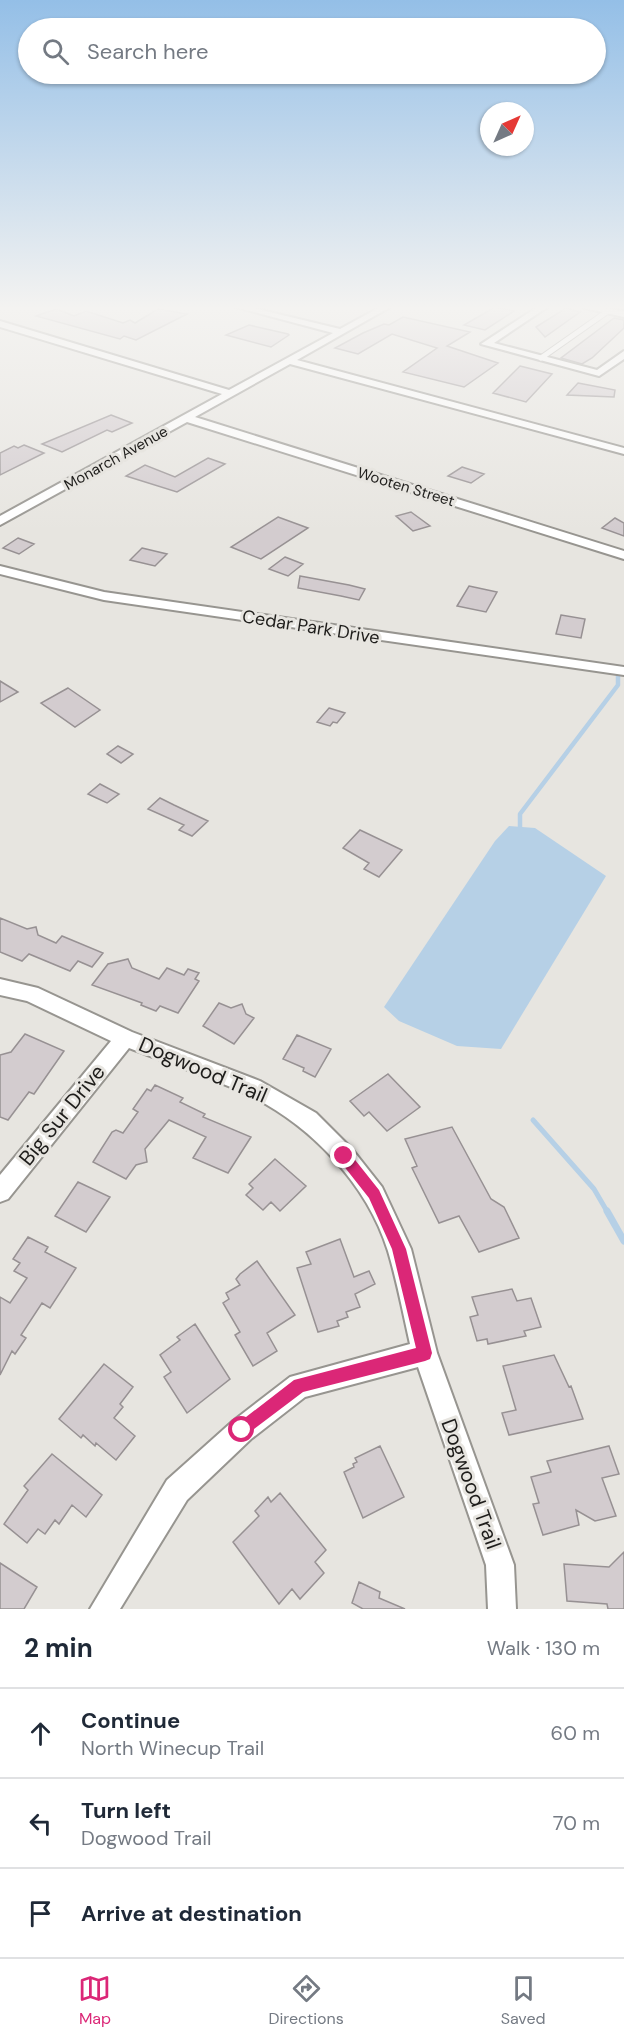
<!DOCTYPE html>
<html lang="en">
<head>
<meta charset="utf-8">
<style>
	:root { --surface:#fff; --page:#f2f2f3; --text:#1f2937; --muted:#747a83; --line:#e0e1e3; --accent:#db2777 }
	body { margin:0; font-family:"DM Sans",sans-serif; background:var(--page); color:var(--text) }
	.compass { position:absolute; left:480px; top:102px; width:54px; height:54px; border-radius:50%; background:var(--surface); box-shadow:0 2px 4px #0004; rotate:45deg }
	.stop { position:absolute; width:18px; height:18px; margin:-14px; border:4px solid #db2777; border-radius:50%; background:#fff }
	.stop.end { background:#db2777; border-color:#fff; box-shadow:0 2px 6px #0008 }
	.list { margin:0; padding:0; list-style:none }
	h2 { display:flex; justify-content:space-between; align-items:center; height:78px; margin:0; padding:0 24px; font-size:26px }
	h2 small { font-size:20px; font-weight:400; color:var(--muted) }
	.list li { display:grid; grid-template-columns:39px 1fr auto; gap:18px; align-items:center; box-sizing:border-box; height:90px; padding:0 24px; border-top:2px solid var(--line) }
	.list b { display:block; font-size:22px; white-space:nowrap }
	.list p { margin:0; font-size:20px; white-space:nowrap; color:var(--muted) }
	.list em { font-size:20px; font-style:normal; color:var(--muted) }
	.icon { flex:none; width:33px; height:33px; fill:none; stroke:currentColor; stroke-width:2; stroke-linecap:round; stroke-linejoin:round }
	.map { position:relative; flex:none; width:624px; height:1609px; overflow:hidden }
	.search { position:absolute; background:var(--surface); box-shadow:0 2px 4px #0004; left:18px; right:18px; top:18px; height:66px; display:flex; align-items:center; gap:15px; box-sizing:border-box; padding:0 21px; border-radius:33px; color:var(--muted); font-size:22px }
	.sheet { height:348px; background:var(--surface) }
	nav { display:flex; justify-content:space-around; align-items:center; box-sizing:border-box; height:84px; border-top:2px solid var(--line); background:var(--surface); font-size:16px; color:var(--muted) }
	nav a { display:grid; justify-items:center; gap:3px }
	nav .on { color:var(--accent) }
	.map>svg:first-child { display:block }
	.water { fill:#b6d0e6 }
	.lines { fill:none; stroke-linecap:round; stroke-linejoin:round }
	.stream-far2 { stroke:#b6d0e6; stroke-width:4.5 }
	.stream-far1 { stroke:#b6d0e6; stroke-width:5 }
	.stream { stroke:#b6d0e6; stroke-width:7 }
	.building { fill:#d3cccf; stroke:#979193; stroke-width:1.5 }
	.lane-casing { stroke:#979590; stroke-width:7 }
	.street-casing { stroke:#979590; stroke-width:4 }
	.lane { stroke:#fff; stroke-width:5 }
	.street { fill:#fff; fill-rule:evenodd }
	.route { fill:#db2777 }
	.labels { text-anchor:middle; dominant-baseline:central; stroke-width:6; stroke-linejoin:round; paint-order:stroke }
	.far-street-label { font-size:15px; fill:#1e1d1b; stroke:#e7e5e0 }
	.street-label { font-size:18px; fill:#1e1d1b; stroke:#e7e5e0 }
	.near-street-label { font-size:21px; fill:#1e1d1b; stroke:#e7e5e0 }
</style>
</head>
<body>
<div class="map">
<svg width="624" height="1609" viewBox="0 0 624 1609">
	<rect width="100%" height="100%" fill="#e7e5e0"/>
	<path class="water" d="M509 826 535 828 606 876 501 1049 457 1046 399 1021 384 1007 495 841Z"/>
	<g class="lines">
		<path class="stream-far2" d="M520 832V814L618 685V676"/>
		<path class="stream-far1" d="M533 1120 594 1189 608 1213"/>
		<path class="stream" d="M607 1211 624 1241"/>
	</g>
	<path class="building" d="M495 307 514 311 485 330 464 325Z
		M566 308 580 312 545 337 536 327Z
		M56 309 74 316 86 311 123 323 130 320 135 323 158 309 187 314 136 340 124 336 120 339 36 316Z
		M403 317 470 332 447 346 498 363 464 387 403 372 437 348 392 334 358 354 335 348 363 333 384 324 389 325Z
		M614 318 624 320V328L592 358 582 364 561 358Z
		M249 325 288 334 289 335 271 347 226 335Z
		M520 366 552 374 526 402 493 393Z
		M578 383 615 390 614 397 567 395Z
		M111 415 132 423 112 432 107 430 62 452 42 444Z
		M24 445 44 453 0 475V453L14 446 18 448Z
		M208 458 225 464 177 492 126 476 145 465 175 477Z
		M462 467 484 474 471 483 448 476Z
		M411 512 430 526 413 531 396 516Z
		M278 517 308 528 261 559 231 547Z
		M615 518 624 523V536L602 528Z
		M18 538 34 544 19 554 3 548Z
		M142 548 167 554 155 566 130 560Z
		M285 557 303 564 288 576 269 569Z
		M300 576 349 585 365 589 359 600 341 596 298 588Z
		M469 586 497 592 486 612 457 606Z
		M561 615 585 619 581 638 556 634Z
		M0 681 18 692 0 702Z
		M68 688 100 710 75 727 41 703Z
		M329 708 345 713 337 723 333 722 330 726 317 722Z
		M118 746 133 754 121 763 107 754Z
		M100 784 119 794 107 803 88 794Z
		M160 798 174 805 208 821 192 836 179 830 184 825 148 809Z
		M360 830 402 850 379 877 364 869 369 863 343 848Z
		M0 918 27 929 36 927 38 935 56 943 62 936 103 953 92 967 78 961 70 971 29 954 22 961 0 952Z
		M128 959 132 968 159 979 167 968 184 975 188 969 199 973 195 979 199 981 178 1013 160 1006 156 1011 141 1005 142 1003 92 985 108 964Z
		M219 1003 231 1008 242 1004 246 1014 254 1018 234 1044 203 1026Z
		M25 1034 64 1051 34 1094 29 1092 8 1120 0 1117V1055L11 1052Z
		M297 1035 331 1049 315 1077 303 1071 304 1068 283 1059Z
		M388 1074 420 1107 387 1131 369 1112 364 1116 350 1101Z
		M155 1085 183 1098 180 1102 205 1114 203 1117 251 1137 228 1173 193 1158 206 1137 169 1120 145 1149 147 1162 136 1165 126 1179 93 1162 112 1132 116 1130 123 1133 138 1112 133 1109 147 1089 151 1091Z
		M452 1127 491 1199 504 1207 519 1238 479 1252 459 1216 439 1223 412 1168 417 1166 405 1139Z
		M275 1159 306 1186 280 1211 271 1202 263 1210 246 1195 253 1188 249 1184Z
		M78 1182 110 1197 86 1232 55 1216Z
		M28 1237 48 1247 45 1252 76 1268 50 1308 42 1303 21 1335 26 1338 15 1354 12 1351 0 1375V1297L10 1303 27 1278 14 1271 20 1263 13 1259Z
		M340 1239 354 1277 369 1271 375 1284 355 1294 360 1307 346 1312 348 1317 337 1321 339 1326 318 1332 297 1268 311 1264 306 1252Z
		M257 1261 295 1315 267 1333 277 1351 253 1366 235 1335 240 1332 223 1303 229 1299 226 1293 240 1285 236 1279 240 1274Z
		M512 1289 517 1301 531 1298 541 1327 524 1331 526 1336 488 1344 487 1339 477 1341 470 1317 478 1315 472 1297Z
		M195 1324 230 1379 187 1413 164 1377 171 1372 160 1355 180 1340 177 1337Z
		M554 1355 569 1387 571 1386 583 1419 509 1435 502 1413 516 1410 503 1366Z
		M104 1364 133 1387 120 1404 123 1407 114 1418 135 1436 116 1460 96 1443 95 1446 83 1435 81 1438 59 1419Z
		M380 1446 404 1497 363 1518 344 1472 354 1467 353 1464 357 1462 355 1458Z
		M609 1446 619 1474 602 1478 616 1516 595 1521 576 1510 579 1525 543 1535 533 1504 539 1503 531 1477 551 1472 547 1461Z
		M52 1454 102 1495 86 1517 72 1505 59 1524 55 1520 45 1534 38 1529 27 1543 4 1524 28 1490 24 1486Z
		M280 1493 326 1550 315 1562 324 1573 300 1599 292 1589 279 1604 233 1542 259 1516 255 1511 268 1497 271 1502Z
		M624 1552V1609H608L607 1604 567 1601 564 1564 609 1567Z
		M0 1563 37 1587 24 1609H0Z
		M359 1582 380 1592 379 1598 405 1609H363L352 1603Z"/>
	<g class="lines">
		<defs>
			<path id="lane" d="M541 358 608 311"/>
			<path id="street" d="M232 306H245L340 329 382 306H392L297 360 624 448V454L290 364 195 417 624 551V559L187 422 0 525V516L222 394 0 327V321L229 390 333 333Z
				M539 306H549L494 343 597 370 624 351V359L599 376 481 344Z
				M583 306 624 311V317L584 308Z
				M0 566 104 592 624 667V675L104 600 0 574Z
				M0 979 38 988 132 1032 260 1081 316 1113 352 1149 382 1187 411 1249 437 1353 514 1565 516 1609H488L486 1565 418 1367 305 1397 251 1439 187 1500 120 1609H90L167 1480 233 1421 290 1377 410 1344C403 1313 397 1281 388 1251 367 1183 308 1122 244 1093 207 1076 167 1063 129 1048L8 1199 0 1202V1175L111 1041 27 1001 0 995Z"/>
		</defs>
		<use href="#lane" class="lane-casing"/>
		<use href="#street" class="street-casing"/>
		<use href="#lane" class="lane"/>
		<use href="#street" class="street"/>
	</g>
	<linearGradient id="sky" x2="0" y2="1"><stop stop-color="#94bfe7"/><stop offset="0.58" stop-color="#f4f3f1"/><stop offset="1" stop-color="#f4f3f1" stop-opacity="0"/></linearGradient>
	<rect width="624" height="531" fill="url(#sky)"/>
	<path class="route" d="M344 1150 348 1151 379 1190 406 1249 432 1353 430 1359 425 1361 303 1392 242 1438 237 1435 235 1430 237 1424 294 1380 416 1348 392 1249 369 1198 339 1160 337 1156Z"/>
	<g class="labels">
		<g class="far-street-label">
			<text transform="translate(116 458) rotate(-29)">Monarch Avenue</text>
			<text transform="translate(406 487) rotate(17)">Wooten Street</text>
		</g>
		<g class="street-label">
			<text transform="translate(311 627) rotate(9)">Cedar Park Drive</text>
		</g>
		<g class="near-street-label">
			<text transform="translate(203 1070) rotate(23)">Dogwood Trail</text>
			<text transform="translate(62 1115) rotate(-51)">Big Sur Drive</text>
			<text transform="translate(471 1484) rotate(70)">Dogwood Trail</text>
		</g>
	</g>
</svg>
<svg class="compass" viewBox="-18 -18 36 36"><path d="M0-13l5 13h-10z" fill="#e53935"/><path d="M0 13l5-13h-10z" fill="#747a83"/></svg>
<div class="stop" style="left:242px;top:1430px"></div>
<div class="stop end" style="left:344px;top:1156px"></div>
<div class="search"><svg class="icon" aria-label="search" viewBox="0 0 24 24"><circle cx="10" cy="10" r="6"/><path d="M15 15l6 6"/></svg>Search here</div>
</div>
<section class="sheet">
<h2>2 min<small>Walk · 130 m</small></h2>
<ul class="list">
<li><svg class="icon" aria-label="ahead" viewBox="0 0 24 24"><path d="M12 20V5M6 11l6-6 6 6"/></svg><div><b>Continue</b><p>North Winecup Trail</p></div><em>60 m</em></li>
<li><svg class="icon" aria-label="left" viewBox="0 0 24 24"><path d="M17 20v-9H6M10 6l-5 5 5 5"/></svg><div><b>Turn left</b><p>Dogwood Trail</p></div><em>70 m</em></li>
<li><svg class="icon" aria-label="arrive" viewBox="0 0 24 24"><path d="M6 21V4h12l-3 4 3 4H6"/></svg><div><b>Arrive at destination</b></div></li>
</ul>
</section>
<nav>
<a class="on"><svg class="icon" aria-label="map" viewBox="0 0 24 24"><path d="M3 6l6-2 6 2 6-2v14l-6 2-6-2-6 2zM9 4v14M15 6v14"/></svg>Map</a>
<a><svg class="icon" aria-label="directions" viewBox="0 0 24 24"><path d="M12 3l9 9-9 9-9-9zM9 14v-3h6M13 9l2 2-2 2"/></svg>Directions</a>
<a><svg class="icon" aria-label="saved" viewBox="0 0 24 24"><path d="M7 4h10v16l-5-4-5 4z"/></svg>Saved</a>
</nav>
</body>
</html>
